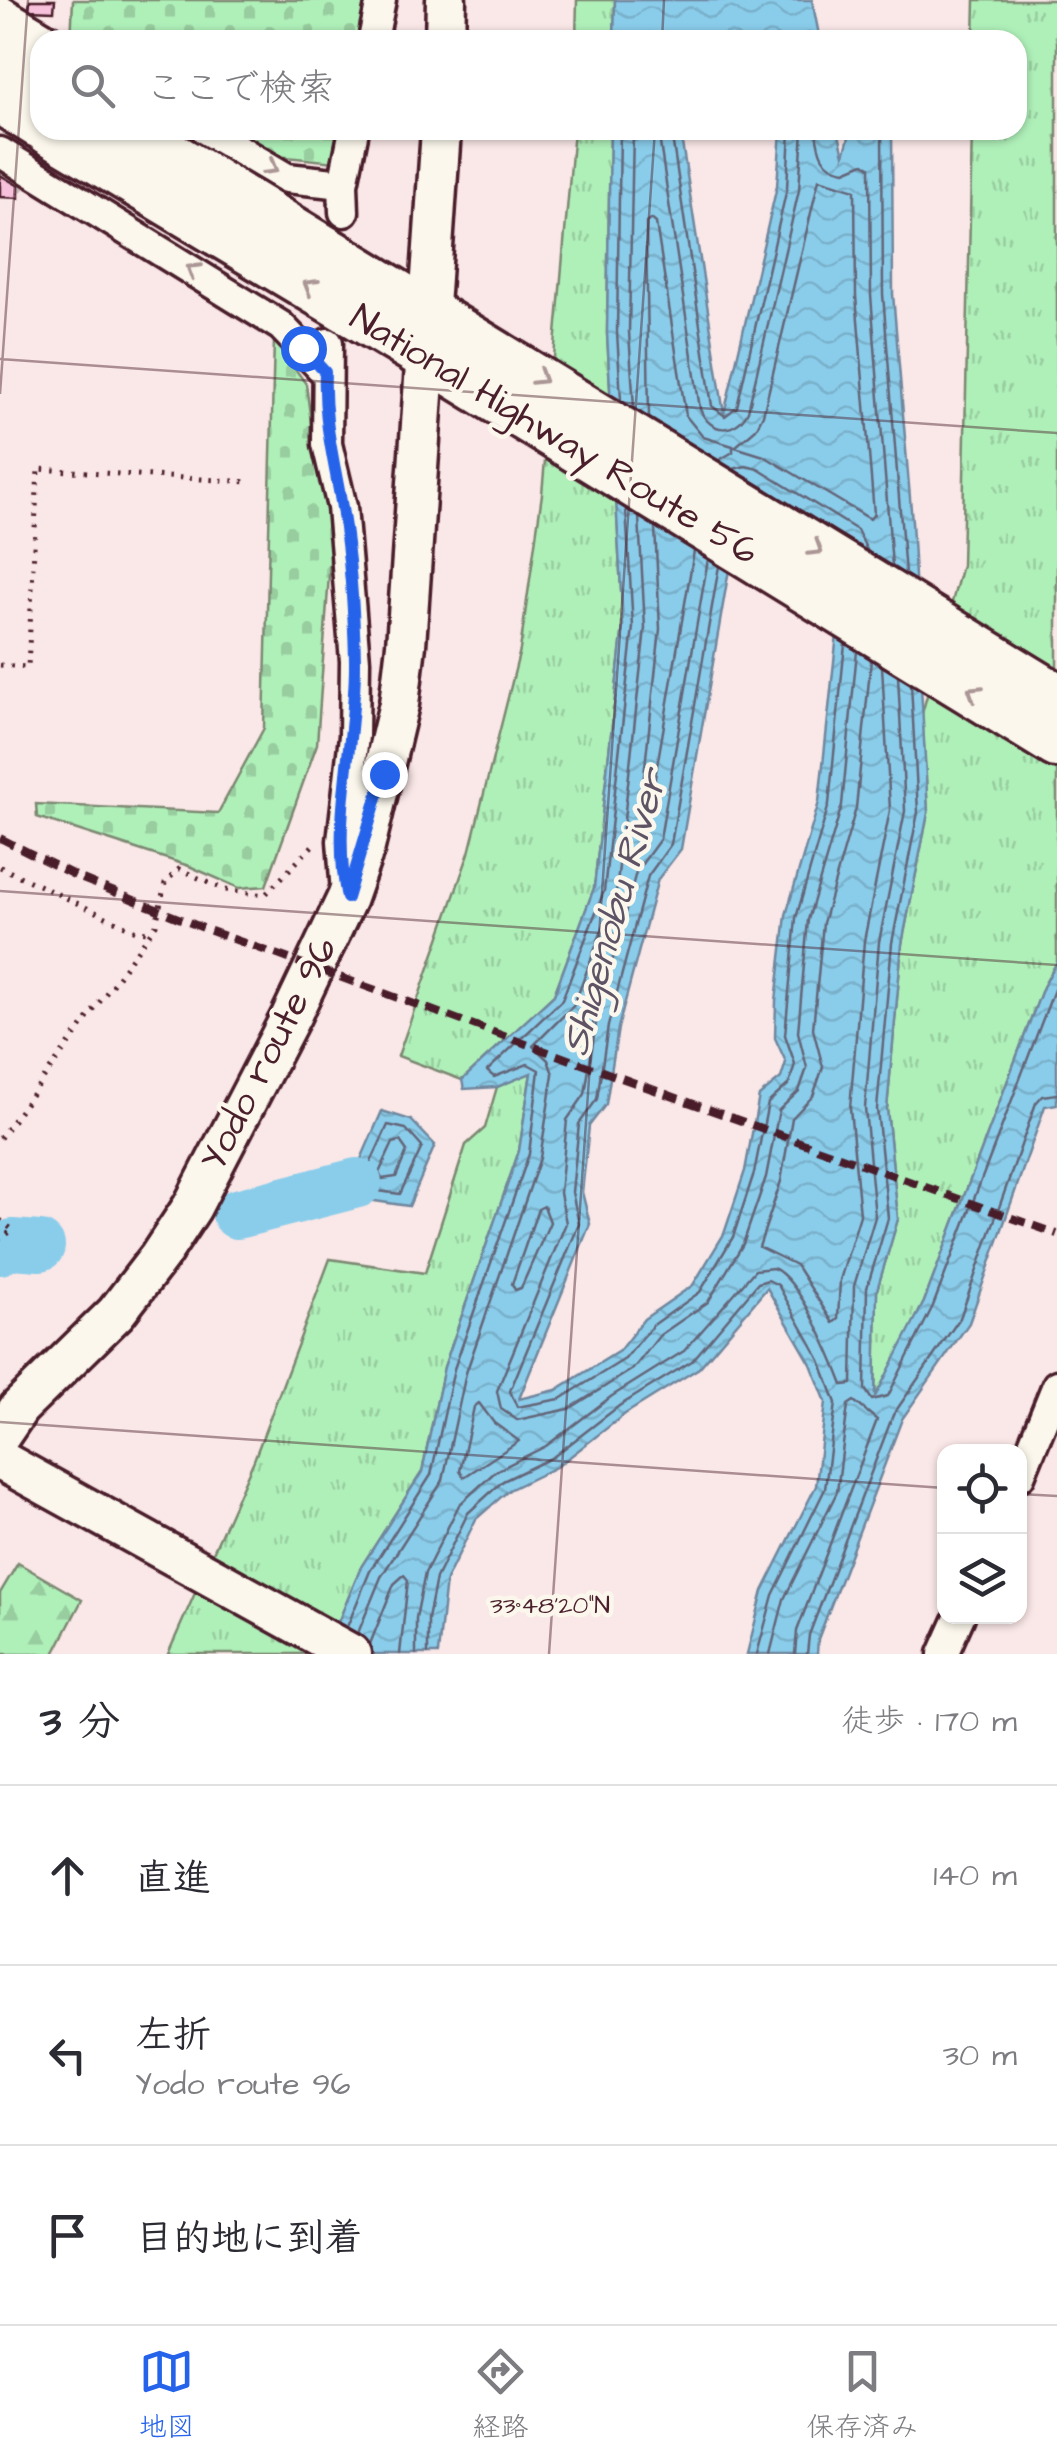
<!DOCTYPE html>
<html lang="ja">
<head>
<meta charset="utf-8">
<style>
	:root { --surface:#fff; --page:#f7f7f7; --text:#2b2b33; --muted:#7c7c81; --line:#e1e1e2; --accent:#2563eb }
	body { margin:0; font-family:"Architects Daughter","Klee One",sans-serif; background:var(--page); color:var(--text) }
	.controls { position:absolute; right:30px; bottom:30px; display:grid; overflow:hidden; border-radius:20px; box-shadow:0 2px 8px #0004 }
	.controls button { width:90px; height:90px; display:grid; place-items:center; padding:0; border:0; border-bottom:2px solid var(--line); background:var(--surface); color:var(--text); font:50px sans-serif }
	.stop { position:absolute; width:30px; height:30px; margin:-22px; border:8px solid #2563eb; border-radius:50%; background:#fff }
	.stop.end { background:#2563eb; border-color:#fff; box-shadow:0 2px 10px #0008 }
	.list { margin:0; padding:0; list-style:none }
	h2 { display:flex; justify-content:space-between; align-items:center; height:130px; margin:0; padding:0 40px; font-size:42px }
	h2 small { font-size:32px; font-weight:400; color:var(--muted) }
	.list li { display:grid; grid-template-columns:65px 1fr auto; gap:30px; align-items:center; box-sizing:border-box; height:180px; padding:0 40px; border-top:2px solid var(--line) }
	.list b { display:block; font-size:38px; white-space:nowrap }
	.list p { margin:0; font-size:32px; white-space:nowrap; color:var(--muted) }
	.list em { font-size:32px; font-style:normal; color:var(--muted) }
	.icon { flex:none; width:55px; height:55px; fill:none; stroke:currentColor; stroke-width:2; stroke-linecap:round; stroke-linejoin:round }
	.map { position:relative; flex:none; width:1057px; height:1654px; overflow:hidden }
	.search { position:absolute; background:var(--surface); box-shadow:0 2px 8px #0004; left:30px; right:30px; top:30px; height:110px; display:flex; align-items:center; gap:25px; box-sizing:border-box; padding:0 35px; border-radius:30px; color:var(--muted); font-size:38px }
	.sheet { height:670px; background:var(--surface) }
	nav { display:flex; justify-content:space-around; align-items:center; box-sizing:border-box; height:140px; border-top:2px solid var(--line); background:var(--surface); font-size:28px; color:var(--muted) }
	nav a { display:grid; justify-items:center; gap:5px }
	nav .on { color:var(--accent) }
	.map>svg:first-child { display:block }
	.grass { fill:url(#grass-tufts); stroke:#7c8872; stroke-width:2.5 }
	.forest { fill:url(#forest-firs); stroke:#7c8872; stroke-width:2.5 }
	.cemetery { fill:url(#cemetery-stones); stroke:#7c8872; stroke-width:2.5 }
	.water { fill:url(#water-waves); stroke:#70879e; stroke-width:2.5; fill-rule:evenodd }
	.shadow { fill:#0003 }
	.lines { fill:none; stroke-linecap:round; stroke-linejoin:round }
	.shore { stroke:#646578; stroke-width:2.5 }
	.river { stroke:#8acdeb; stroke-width:50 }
	.building { fill:#f7c1db; stroke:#4a1f2b; stroke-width:2.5 }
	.street-casing { stroke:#4a1f2b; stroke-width:35 }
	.secondary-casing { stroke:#4a1f2b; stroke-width:45 }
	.highway-casing { stroke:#4a1f2b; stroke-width:55 }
	.path { stroke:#4a1f2b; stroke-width:5; stroke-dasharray:2.5 8; stroke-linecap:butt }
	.street { stroke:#fbf7ec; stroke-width:28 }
	.secondary { stroke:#fbf7ec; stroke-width:38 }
	.highway { stroke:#fbf7ec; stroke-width:48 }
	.rail { stroke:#4a1f2b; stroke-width:8; stroke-dasharray:15 8; stroke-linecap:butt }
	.oneway { stroke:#ab9695 }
	.route { stroke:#2563eb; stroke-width:12 }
	.ticks { fill:none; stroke:#4a1f2b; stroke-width:2.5; stroke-opacity:0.45 }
	.labels { text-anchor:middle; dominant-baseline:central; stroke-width:9; stroke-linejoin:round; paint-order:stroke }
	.street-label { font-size:38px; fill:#4a1f2b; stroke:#fbf7ec }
	.water-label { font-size:40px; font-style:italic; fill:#5d5365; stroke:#fbf7ec }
	.ticks-label { font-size:25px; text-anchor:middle; fill:#4a1f2b; stroke:#fbf7ec; stroke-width:9; stroke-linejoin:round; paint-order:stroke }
</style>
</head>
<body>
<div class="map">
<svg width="1057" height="1654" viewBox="0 0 1057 1654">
	<defs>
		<pattern id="grass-tufts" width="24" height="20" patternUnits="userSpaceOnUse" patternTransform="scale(2.5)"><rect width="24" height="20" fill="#aff0b9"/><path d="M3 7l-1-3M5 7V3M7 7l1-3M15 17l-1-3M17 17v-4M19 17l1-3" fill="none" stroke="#98cd9f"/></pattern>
		<pattern id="forest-firs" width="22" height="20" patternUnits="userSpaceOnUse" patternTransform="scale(2.5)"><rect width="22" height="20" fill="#aff0b9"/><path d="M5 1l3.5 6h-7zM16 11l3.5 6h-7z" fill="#98cd9f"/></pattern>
		<pattern id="cemetery-stones" width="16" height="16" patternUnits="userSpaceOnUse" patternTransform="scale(2.5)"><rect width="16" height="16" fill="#aff0b9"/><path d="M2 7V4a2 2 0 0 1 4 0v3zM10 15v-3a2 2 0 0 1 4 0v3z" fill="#98cd9f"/></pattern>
		<pattern id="water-waves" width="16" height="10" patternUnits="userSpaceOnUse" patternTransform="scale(2.5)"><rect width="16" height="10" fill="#8acdeb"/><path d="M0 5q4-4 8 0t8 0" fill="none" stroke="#79b0ca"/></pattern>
	</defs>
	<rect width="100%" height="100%" fill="#fae7e7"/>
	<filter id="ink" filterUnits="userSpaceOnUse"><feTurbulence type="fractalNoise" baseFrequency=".01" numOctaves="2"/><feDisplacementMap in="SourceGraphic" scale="20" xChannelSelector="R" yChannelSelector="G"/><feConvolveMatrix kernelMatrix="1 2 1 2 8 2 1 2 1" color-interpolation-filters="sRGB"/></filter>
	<g filter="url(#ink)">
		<path class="grass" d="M577 0H615L614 40H576Z
			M975 0H1057V962L1043 987 924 1302 875 1400 877 1290 898 1219 887 1109 902 944 928 813 922 714 962 565 972 130H1017V40H974Z
			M574 130H610L607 333 623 626 594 888 554 995 462 1080 398 1056 469 853 520 650 542 494Z
			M531 1072 519 1151 444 1367 422 1472 361 1567 325 1654H168L254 1460 330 1259 425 1273 466 1145 485 1128 497 1087Z"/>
		<path class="forest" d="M18 1563 82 1600 54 1654H0V1593Z"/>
		<path class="cemetery" d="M73 0H368L360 40H71Z
			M223 130H341L335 162 266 155Z
			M274 339 306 384 319 483 333 518 317 744 266 886 239 888 189 866 37 817 36 804 218 813 264 728Z"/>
		<path class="water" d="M615 0H812L820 40H614Z
			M610 130H680L724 414 777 186 781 130H838L844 155 851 130H892L893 294 912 522 928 813 902 944 887 1109 898 1219 877 1290 875 1397 924 1302 1043 987 1057 962V1104L1045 1106 969 1323 902 1419 818 1639 817 1654H747L763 1591 816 1486 826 1402 811 1364 767 1288 699 1368 625 1414 558 1466 509 1490 476 1519 446 1580 438 1654H325L361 1567 422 1472 444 1367 519 1151 531 1073 497 1087 464 1089 462 1080 554 995 594 888 623 626 607 333ZM743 488 846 550 819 802 786 915 776 1001 775 1038 786 1062 781 1078 759 1096 745 1171 724 1234 693 1285 644 1319 619 1351 556 1390 519 1399 590 1224 582 1192 589 1126 606 1104 618 1028 658 879 681 849Z
			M382 1111 411 1120 435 1145 409 1206 368 1200 360 1194 355 1173Z"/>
		<path class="shadow" d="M0 146 36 177 18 195 0 194Z"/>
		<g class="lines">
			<path class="shore" d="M620 130 617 332 621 400
				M633 130 629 332 634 408
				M658 130 700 409C710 434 736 435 748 411L799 190 803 130
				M671 130 712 406 725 416 737 407 787 188 790 130
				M816 130C818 151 822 168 845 171L864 163 870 167 871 295 892 566
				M882 130 883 294 905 574
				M819 179 855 190 856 296 874 514 870 519 764 456 735 447 756 429 763 415Z
				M649 418 646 223 651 219 656 223 686 416 703 437 733 446V452L719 460
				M733 469 746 466 758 469 857 530 868 552
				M748 478 851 542
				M655 527 660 629 642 794 646 799 652 795 694 551
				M708 559 660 839 636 872 596 1023 585 1094 567 1120 560 1193 566 1223 497 1391 501 1409 517 1420 569 1409 633 1369 660 1335 708 1302 743 1244 766 1177 779 1110 799 1091 807 1068 798 1032 808 920 842 805 857 651
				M719 566 671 844 648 876 608 1026 597 1099 579 1124 572 1192 579 1224 510 1391 517 1407 560 1399 625 1359 652 1326 700 1292 733 1237 754 1173 768 1103 789 1084 795 1064 785 1035 796 918 829 804 845 644
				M871 660 856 808 823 923 813 1029 823 1067 813 1096 792 1118 781 1181 759 1247 796 1265 833 1323 838 1319 840 1280 860 1215 850 1108 864 941 890 810 882 666
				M911 684 918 812 892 943 877 1109 888 1218 867 1288 865 1389 872 1400 888 1396 933 1306 1057 982
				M388 1125 406 1129 422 1147 400 1194 371 1190 365 1175Z
				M400 1141 407 1151 396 1177 382 1179 379 1173 393 1143Z
				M544 1206 550 1222 521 1288 515 1290 512 1284 538 1209Z
				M479 1403 494 1423 519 1441 464 1477 460 1471 474 1407Z
				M347 1627 370 1571 431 1475 454 1369 529 1154 539 1070 528 1064 494 1077 487 1071 562 1000 604 891 633 627 626 509
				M358 1633 381 1577 443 1480 466 1373 540 1158 553 1074 548 1060 533 1046 574 1005 616 893 645 628 639 517
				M370 1644 394 1584 404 1575 408 1580 400 1654
				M416 1654V1618L425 1573 459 1505 496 1471 546 1446 612 1396 684 1351 755 1270 773 1268C800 1279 832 1356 843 1385L852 1384 854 1286 875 1217 865 1108 879 942 905 811 898 676
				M428 1654V1619L436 1578 468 1513 503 1481 553 1457 619 1406 692 1361 758 1283 768 1280 778 1285 820 1360 836 1403 825 1489 773 1595 757 1654
				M770 1654 784 1599 837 1492 848 1405 854 1401 877 1420 797 1631 795 1654
				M807 1654 809 1635 893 1415 960 1318 1036 1103 1042 1096 1057 1094"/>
			<path class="river" d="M237 1214 357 1183
				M0 1250 12 1244 40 1246"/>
		</g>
		<path class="building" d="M30 0H55L54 11 29 10Z
			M0 175 19 186V198L0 197Z"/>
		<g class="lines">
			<defs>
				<path id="street" d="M0 10 50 40
					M373 40 381 0
					M206 130 287 178 343 184
					M0 152 281 326 325 372
					M344 212 343 184 354 130
					M328 343 327 444 342 507 355 661 354 736 342 841 346 893
					M1020 1476 1057 1385
					M943 1654 960 1616"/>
				<path id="secondary" d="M445 40 446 0
					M0 1436 19 1408 116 1313 159 1257 192 1207 291 1016 347 898 365 847 399 704 406 645 441 130
					M0 1460 351 1654"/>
				<path id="highway" d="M0 51 40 76
					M0 99 40 124
					M49 130 427 356 1057 743
					M128 130 1057 698"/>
			</defs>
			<use href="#street" class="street-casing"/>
			<use href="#secondary" class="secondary-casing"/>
			<use href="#highway" class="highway-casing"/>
			<path class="path" d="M0 665 28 667 38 469 250 482
				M0 867 136 931 151 932
				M0 1138 156 925 165 883 179 869 225 890 265 895 316 842
				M0 1220 13 1230 0 1239"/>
			<use href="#street" class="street"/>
			<use href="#secondary" class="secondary"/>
			<use href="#highway" class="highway"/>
			<path class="rail" d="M0 838 80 878 208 930 1057 1234"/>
		</g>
		<defs><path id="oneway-chevron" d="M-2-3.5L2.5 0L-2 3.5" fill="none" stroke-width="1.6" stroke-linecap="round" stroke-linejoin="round" transform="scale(2.5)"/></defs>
		<g class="oneway">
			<use href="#oneway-chevron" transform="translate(271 168) rotate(30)"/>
			<use href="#oneway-chevron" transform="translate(193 270) rotate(-148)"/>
			<use href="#oneway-chevron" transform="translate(310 286) rotate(-149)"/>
			<use href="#oneway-chevron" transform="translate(540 378) rotate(32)"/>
			<use href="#oneway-chevron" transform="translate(816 549) rotate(32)"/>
			<use href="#oneway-chevron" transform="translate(974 692) rotate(-148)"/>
		</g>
	</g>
	<g class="lines" filter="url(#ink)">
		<path class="route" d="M303 348 325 372C323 422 334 459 342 508 350 558 354 611 355 661 356 740 331 821 347 898L384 774"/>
	</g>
	<path class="ticks" d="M662 40 664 0M0 359 1057 433M0 394 28 0M0 891 1057 965M0 1422 944 1488M1020 1494 1057 1496M549 1654 655 130"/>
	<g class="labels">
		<g class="street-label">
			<text transform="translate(554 435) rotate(31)">National Highway Route 56</text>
			<text transform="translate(269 1054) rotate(-63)">Yodo route 96</text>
		</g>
		<g class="water-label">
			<text transform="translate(615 913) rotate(-74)">Shigenobu River</text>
		</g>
	</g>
	<g class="ticks-label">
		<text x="550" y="1613">33°48'20"N</text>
	</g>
</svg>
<div class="controls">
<button><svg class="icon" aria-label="locate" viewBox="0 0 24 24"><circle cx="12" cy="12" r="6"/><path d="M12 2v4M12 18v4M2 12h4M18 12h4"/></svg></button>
<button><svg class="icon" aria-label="layers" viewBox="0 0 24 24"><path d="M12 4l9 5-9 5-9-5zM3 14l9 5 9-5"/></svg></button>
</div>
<div class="stop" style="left:303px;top:348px"></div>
<div class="stop end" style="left:384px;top:774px"></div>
<div class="search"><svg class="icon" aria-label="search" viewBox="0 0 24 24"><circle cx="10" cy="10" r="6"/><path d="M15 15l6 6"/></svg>ここで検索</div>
</div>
<section class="sheet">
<h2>3 分<small>徒歩 · 170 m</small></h2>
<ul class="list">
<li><svg class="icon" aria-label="ahead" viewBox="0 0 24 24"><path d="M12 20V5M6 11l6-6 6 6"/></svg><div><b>直進</b></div><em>140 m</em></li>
<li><svg class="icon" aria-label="left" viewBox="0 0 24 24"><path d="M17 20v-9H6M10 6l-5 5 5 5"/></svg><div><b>左折</b><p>Yodo route 96</p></div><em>30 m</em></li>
<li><svg class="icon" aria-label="arrive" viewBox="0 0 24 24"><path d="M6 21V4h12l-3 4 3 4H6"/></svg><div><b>目的地に到着</b></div></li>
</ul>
</section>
<nav>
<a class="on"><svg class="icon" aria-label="map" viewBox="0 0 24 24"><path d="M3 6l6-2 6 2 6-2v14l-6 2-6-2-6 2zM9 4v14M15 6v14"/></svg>地図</a>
<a><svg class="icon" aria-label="directions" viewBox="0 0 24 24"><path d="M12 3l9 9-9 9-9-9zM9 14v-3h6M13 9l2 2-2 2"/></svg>経路</a>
<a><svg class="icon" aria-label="saved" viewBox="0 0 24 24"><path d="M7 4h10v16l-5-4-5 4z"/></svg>保存済み</a>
</nav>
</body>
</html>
